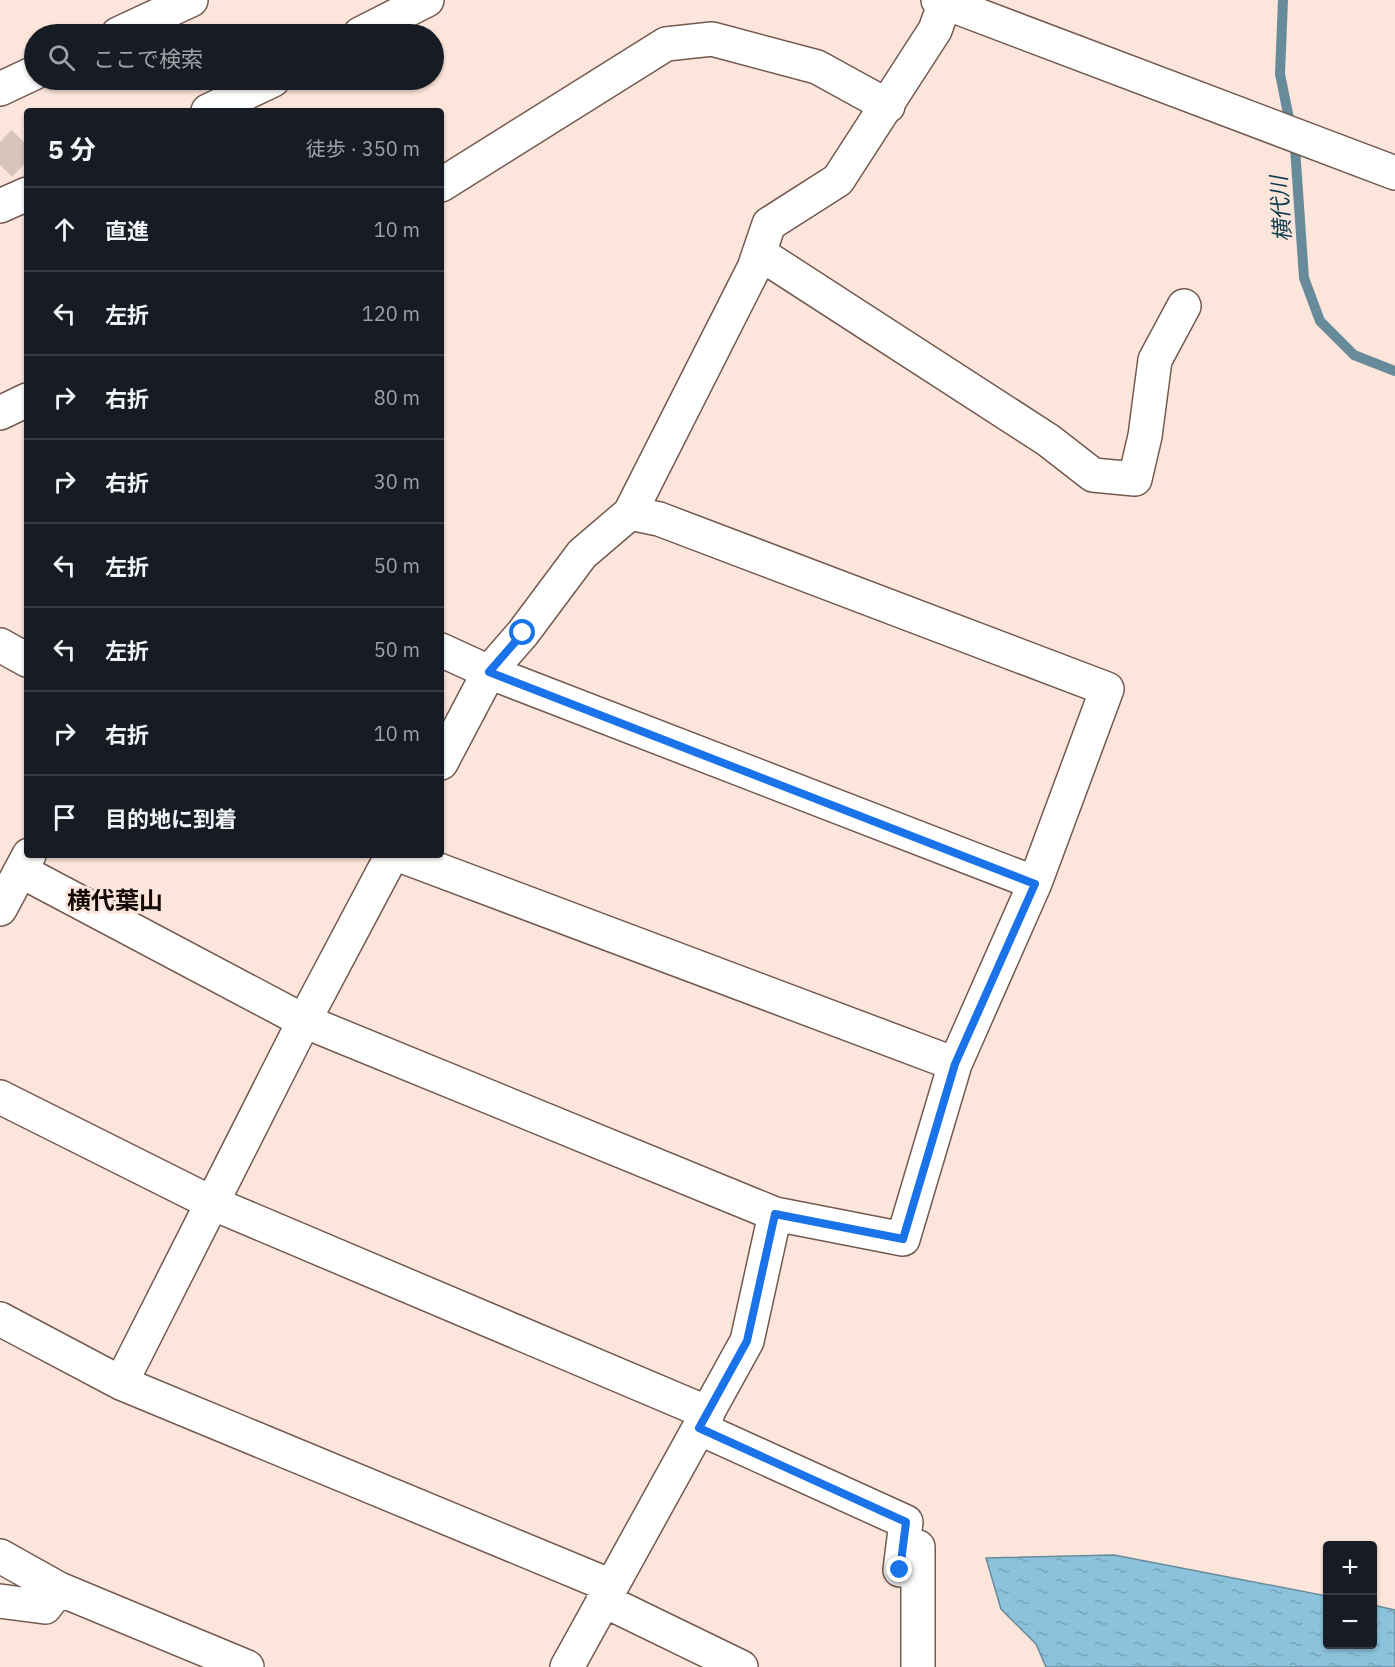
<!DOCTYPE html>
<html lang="ja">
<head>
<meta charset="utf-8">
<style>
	:root { --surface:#171b24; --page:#242831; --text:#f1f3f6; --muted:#9ea1a6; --line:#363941 }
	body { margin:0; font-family:"IBM Plex Sans","Noto Sans JP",sans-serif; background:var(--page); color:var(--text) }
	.controls { position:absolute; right:18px; bottom:18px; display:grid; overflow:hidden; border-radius:6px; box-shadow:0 2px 4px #0004 }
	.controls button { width:54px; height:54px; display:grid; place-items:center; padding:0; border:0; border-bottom:2px solid var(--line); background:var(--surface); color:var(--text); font:30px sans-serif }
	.stop { position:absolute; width:18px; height:18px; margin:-14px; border:4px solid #1a73e8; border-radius:50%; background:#fff }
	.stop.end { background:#1a73e8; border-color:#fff; box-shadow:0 2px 6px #0008 }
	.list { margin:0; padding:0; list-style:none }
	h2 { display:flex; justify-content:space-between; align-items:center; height:78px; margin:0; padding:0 24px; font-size:26px }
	h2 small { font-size:20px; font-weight:400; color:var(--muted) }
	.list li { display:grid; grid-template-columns:39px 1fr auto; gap:18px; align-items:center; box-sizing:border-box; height:84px; padding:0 24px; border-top:2px solid var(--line) }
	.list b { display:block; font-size:22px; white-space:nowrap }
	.list em { font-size:20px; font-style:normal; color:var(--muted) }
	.icon { flex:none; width:33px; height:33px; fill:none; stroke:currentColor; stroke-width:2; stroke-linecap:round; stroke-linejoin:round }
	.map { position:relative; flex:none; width:1395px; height:1667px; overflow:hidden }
	.search { position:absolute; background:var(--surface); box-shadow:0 2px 4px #0004; left:24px; top:24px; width:420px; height:66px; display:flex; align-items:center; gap:15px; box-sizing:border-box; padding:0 21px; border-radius:33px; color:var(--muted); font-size:22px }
	.panel { position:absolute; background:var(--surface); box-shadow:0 2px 4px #0004; left:24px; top:108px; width:420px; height:750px; border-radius:6px }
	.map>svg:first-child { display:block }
	.water { fill:url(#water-ripples); stroke:#688b9c; stroke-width:1.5 }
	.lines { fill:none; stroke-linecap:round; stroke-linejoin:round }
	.stream { stroke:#688b9c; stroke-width:10 }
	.minor-tunnel { stroke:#d9c4ba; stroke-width:33; stroke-dasharray:33 16; stroke-linecap:butt }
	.minor-casing { stroke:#735a4f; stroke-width:36 }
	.tertiary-casing { stroke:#735a4f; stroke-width:36 }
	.motorway-casing { stroke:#735a4f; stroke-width:36 }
	.minor { stroke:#fff; stroke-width:33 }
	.tertiary { stroke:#fff; stroke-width:33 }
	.motorway { stroke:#fff; stroke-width:33 }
	.route { stroke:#1a73e8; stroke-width:8 }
	.labels { text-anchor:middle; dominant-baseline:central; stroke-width:6; stroke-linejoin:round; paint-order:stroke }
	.water-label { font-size:22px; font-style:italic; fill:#0c3b4d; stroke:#fce5da }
	.quarter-label { font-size:24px; font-weight:bold; fill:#130a06; stroke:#fce5da }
</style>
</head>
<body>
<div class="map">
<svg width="1395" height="1667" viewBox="0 0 1395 1667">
	<defs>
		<pattern id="water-ripples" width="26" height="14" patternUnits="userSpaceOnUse" patternTransform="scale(1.5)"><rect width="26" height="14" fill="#8cc2dc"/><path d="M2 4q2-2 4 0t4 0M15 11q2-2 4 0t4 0" fill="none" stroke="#78a5bb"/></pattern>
	</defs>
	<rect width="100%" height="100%" fill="#fce5da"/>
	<path class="water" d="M1114 1555 1327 1596 1328 1644H1372L1373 1605 1395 1610V1667H1046L1036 1644 1001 1609 986 1558Z"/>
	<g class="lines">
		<path class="stream" d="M1283 0 1280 74 1295 148 1304 278 1320 321 1354 355 1395 371"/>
		<path class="minor-tunnel" d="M0 142 27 168"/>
		<defs>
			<path id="minor" d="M441 185 666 44 712 39 817 67 888 106
				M759 253 1048 440 1093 475 1135 479 1145 436 1155 360 1184 306
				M0 413 27 400
				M0 645 27 660
				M441 650 489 672 1035 883
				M441 763 489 672 523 633 582 554 630 513 754 268 769 224 838 180 935 30 946 0
				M399 855 955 1064
				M21 871 304 1021 775 1214 903 1239 955 1064 1035 883 1107 689 659 519 630 513
				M0 909 29 855
				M0 1097 212 1203 708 1413
				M0 1319 121 1383 611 1586
				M121 1383 304 1021 392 855
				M699 1428 906 1522 900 1570
				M918 1547V1667
				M0 1556 59 1589 247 1667
				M603 1600 741 1667
				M0 1601 45 1607 59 1589
				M567 1667 747 1341 775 1214"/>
			<path id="tertiary" d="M938 0 1395 173"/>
			<path id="motorway" d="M118 34 191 0
				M360 34 427 0
				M0 89 34 73
				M208 111 273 80
				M0 206 27 194"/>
		</defs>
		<use href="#minor" class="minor-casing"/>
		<use href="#tertiary" class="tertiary-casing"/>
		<use href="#motorway" class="motorway-casing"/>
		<use href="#minor" class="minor"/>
		<use href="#tertiary" class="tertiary"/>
		<use href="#motorway" class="motorway"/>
	</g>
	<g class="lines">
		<path class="route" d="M523 633 489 672 1035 884 955 1064 903 1239 775 1214 747 1341 699 1428 906 1522 900 1570"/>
	</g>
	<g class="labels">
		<g class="water-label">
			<text transform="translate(1280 209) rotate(-94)">横代川</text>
		</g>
		<g class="quarter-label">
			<text x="115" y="900">横代葉山</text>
		</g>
	</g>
</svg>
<div class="controls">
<button>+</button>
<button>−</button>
</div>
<div class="stop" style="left:523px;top:633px"></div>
<div class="stop end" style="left:900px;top:1570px"></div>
<div class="search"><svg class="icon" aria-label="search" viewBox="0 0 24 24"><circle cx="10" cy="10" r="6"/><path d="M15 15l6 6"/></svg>ここで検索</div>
<section class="panel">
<h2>5 分<small>徒歩 · 350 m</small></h2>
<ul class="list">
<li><svg class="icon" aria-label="ahead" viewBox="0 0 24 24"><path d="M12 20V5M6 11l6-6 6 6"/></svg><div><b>直進</b></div><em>10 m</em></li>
<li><svg class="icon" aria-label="left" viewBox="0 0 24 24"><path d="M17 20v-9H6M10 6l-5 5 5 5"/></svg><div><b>左折</b></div><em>120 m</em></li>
<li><svg class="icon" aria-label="right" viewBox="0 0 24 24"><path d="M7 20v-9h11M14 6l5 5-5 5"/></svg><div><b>右折</b></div><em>80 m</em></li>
<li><svg class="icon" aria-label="right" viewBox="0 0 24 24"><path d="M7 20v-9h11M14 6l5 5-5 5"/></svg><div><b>右折</b></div><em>30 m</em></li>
<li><svg class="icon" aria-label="left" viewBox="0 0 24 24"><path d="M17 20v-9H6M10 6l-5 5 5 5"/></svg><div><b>左折</b></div><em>50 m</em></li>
<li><svg class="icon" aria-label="left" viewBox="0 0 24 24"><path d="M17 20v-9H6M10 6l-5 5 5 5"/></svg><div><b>左折</b></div><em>50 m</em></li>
<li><svg class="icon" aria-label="right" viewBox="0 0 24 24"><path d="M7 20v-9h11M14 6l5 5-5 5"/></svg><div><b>右折</b></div><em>10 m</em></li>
<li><svg class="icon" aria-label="arrive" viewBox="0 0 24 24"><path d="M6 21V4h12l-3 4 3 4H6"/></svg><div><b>目的地に到着</b></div></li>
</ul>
</section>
</div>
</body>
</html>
